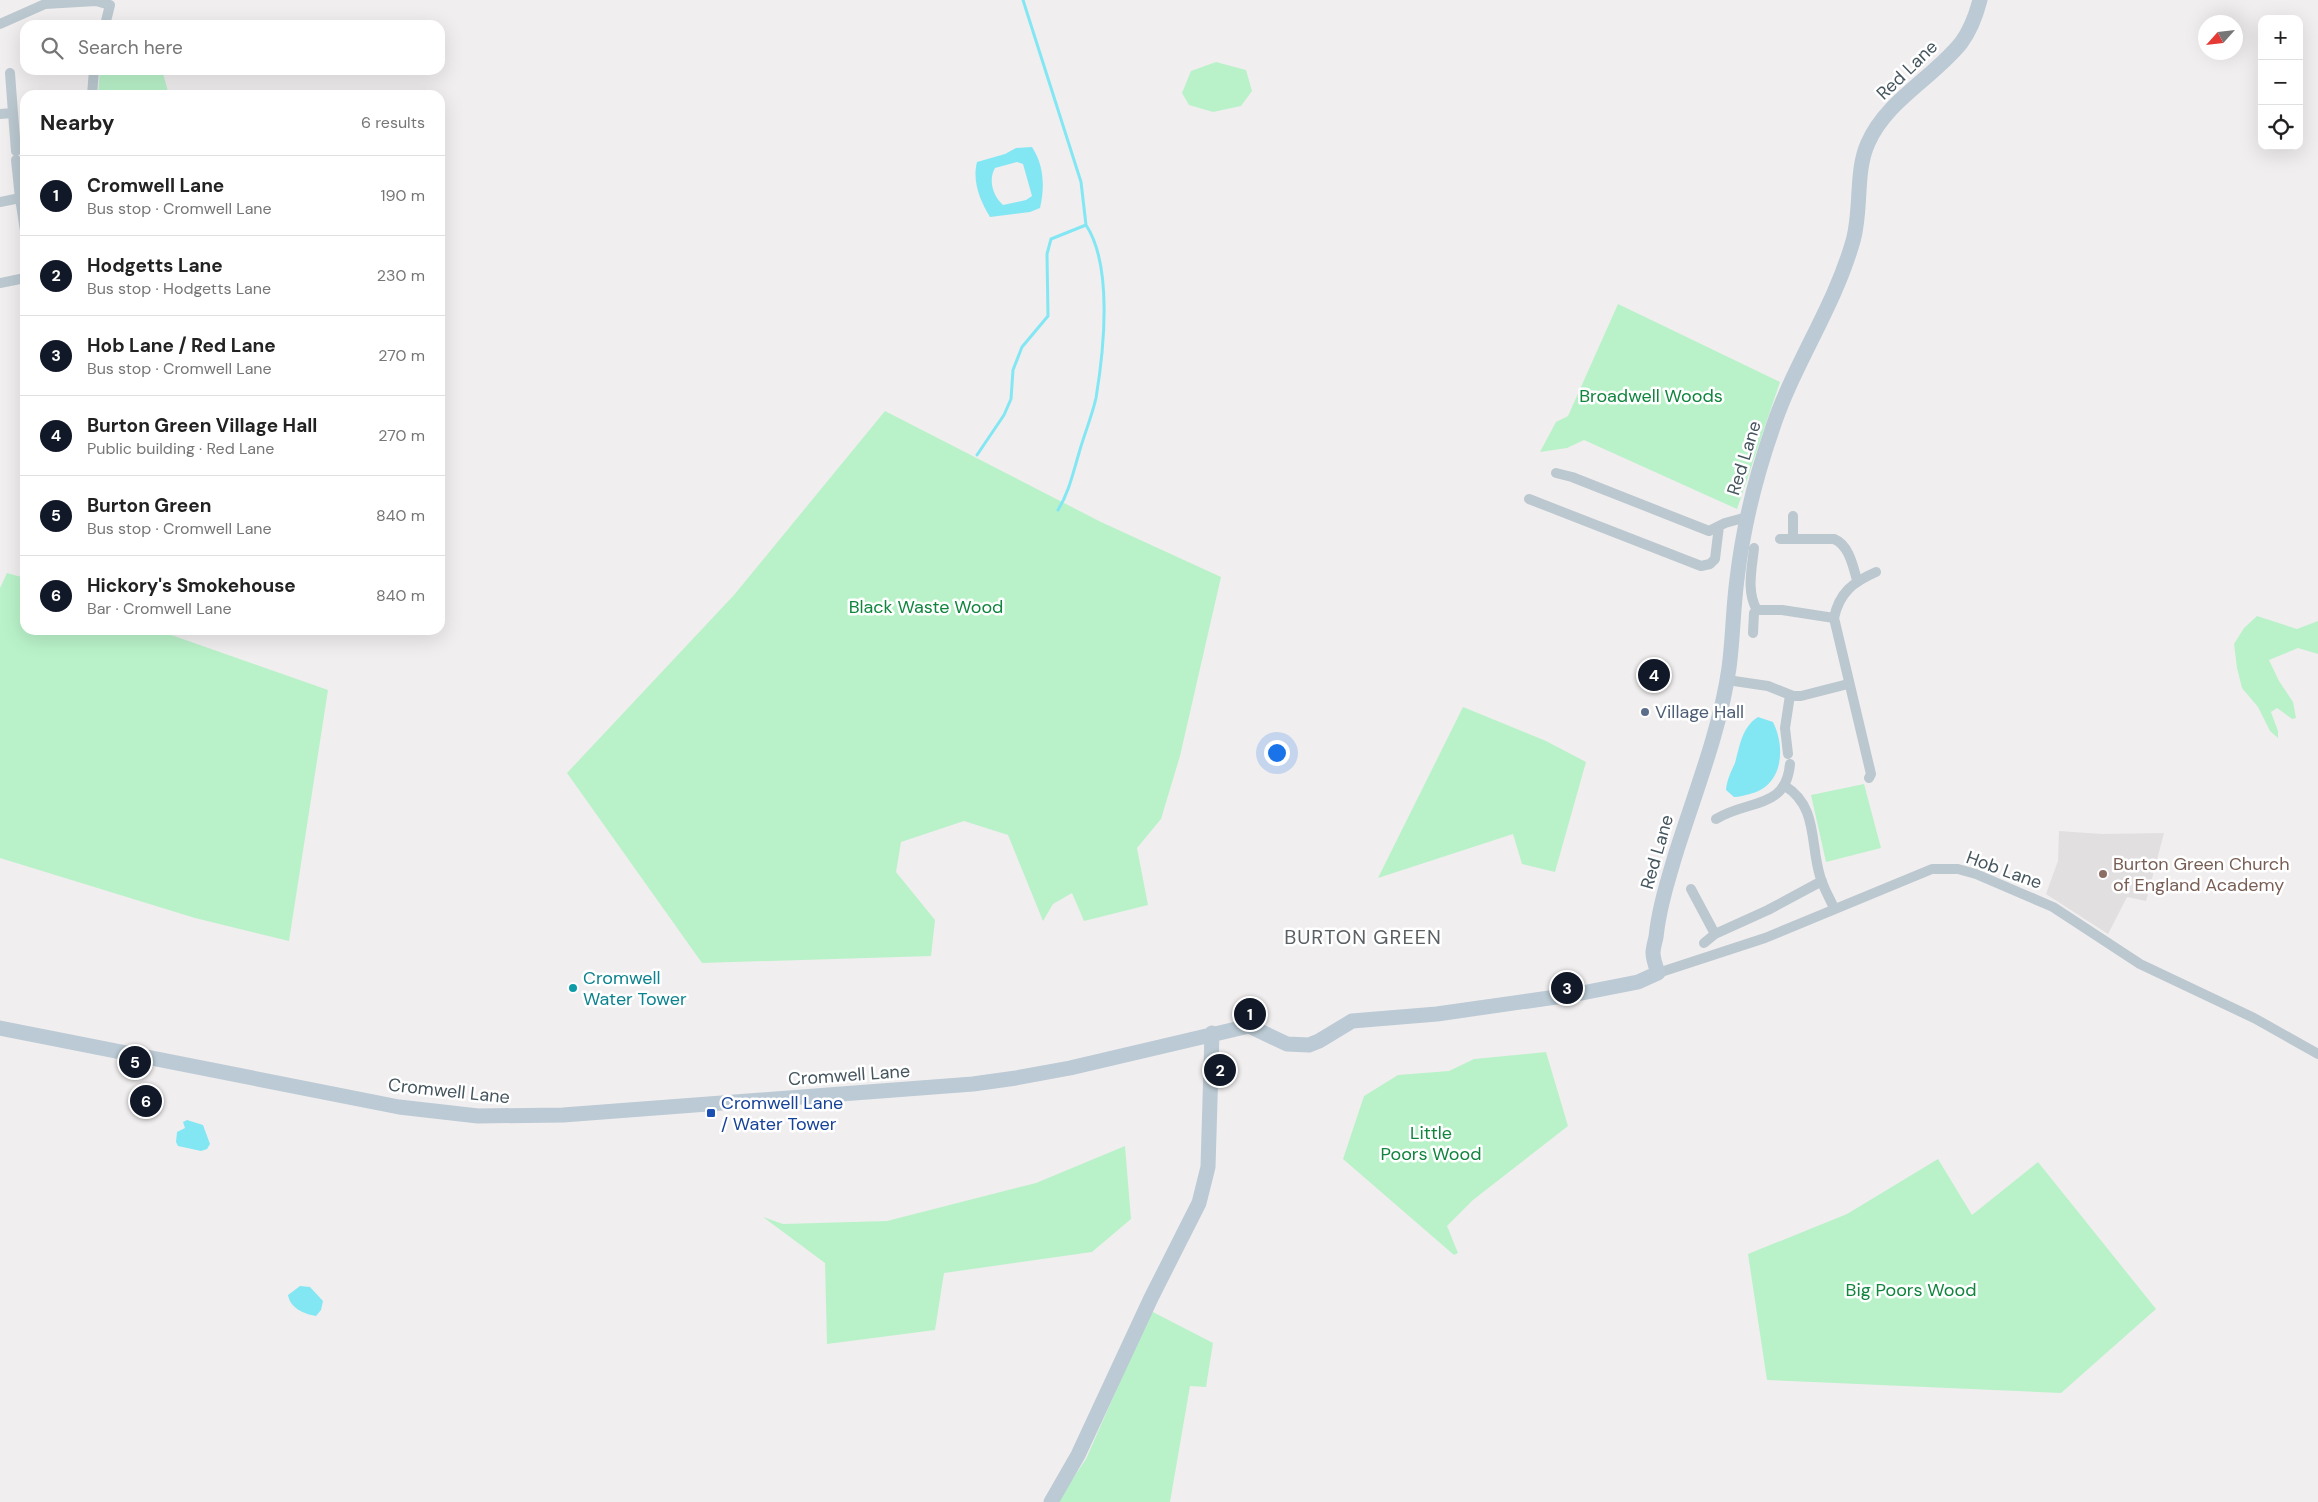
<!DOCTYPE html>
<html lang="en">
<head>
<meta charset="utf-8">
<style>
	:root { --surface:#fff; --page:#f6f6f6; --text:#222; --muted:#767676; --line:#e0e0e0; --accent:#111827 }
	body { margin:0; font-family:"DM Sans",sans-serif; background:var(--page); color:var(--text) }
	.controls { position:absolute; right:15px; top:15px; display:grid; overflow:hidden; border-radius:10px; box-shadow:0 5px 20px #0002 }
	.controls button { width:45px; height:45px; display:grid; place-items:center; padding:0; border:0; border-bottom:1px solid var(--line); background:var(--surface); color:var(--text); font:25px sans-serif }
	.compass { position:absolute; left:2198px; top:15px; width:45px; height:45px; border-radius:50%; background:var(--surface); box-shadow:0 5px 20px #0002; rotate:243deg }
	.you { position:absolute; left:1276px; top:752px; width:18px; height:18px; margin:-12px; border:4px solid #fff; border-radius:50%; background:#1a73e8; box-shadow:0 0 0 8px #1a73e833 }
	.badge { display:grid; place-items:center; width:32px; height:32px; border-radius:50%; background:var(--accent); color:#fff; font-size:16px; font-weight:700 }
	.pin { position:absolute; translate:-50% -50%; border:2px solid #fff; box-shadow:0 1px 5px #0006 }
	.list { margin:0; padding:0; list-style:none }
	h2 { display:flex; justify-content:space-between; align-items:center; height:65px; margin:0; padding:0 20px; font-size:21px }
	h2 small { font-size:16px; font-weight:400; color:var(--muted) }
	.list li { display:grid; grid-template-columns:32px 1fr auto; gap:15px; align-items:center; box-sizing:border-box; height:80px; padding:0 20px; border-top:1px solid var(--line) }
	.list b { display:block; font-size:19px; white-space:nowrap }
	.list p { margin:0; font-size:16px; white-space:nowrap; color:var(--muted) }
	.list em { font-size:16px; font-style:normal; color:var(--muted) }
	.icon { flex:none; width:28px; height:28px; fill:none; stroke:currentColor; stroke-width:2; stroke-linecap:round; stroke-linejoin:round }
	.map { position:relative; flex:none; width:2318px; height:1502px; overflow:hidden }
	.search { position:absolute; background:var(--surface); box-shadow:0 5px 20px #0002; left:20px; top:20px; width:425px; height:55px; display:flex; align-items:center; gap:12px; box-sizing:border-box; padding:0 18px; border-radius:15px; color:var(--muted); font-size:19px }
	.panel { position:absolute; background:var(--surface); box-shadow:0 5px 20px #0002; left:20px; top:90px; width:425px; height:545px; border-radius:15px }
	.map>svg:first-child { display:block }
	.education { fill:#e2dfe1 }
	.green { fill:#b9f2c9 }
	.water { fill:#83e7f3; fill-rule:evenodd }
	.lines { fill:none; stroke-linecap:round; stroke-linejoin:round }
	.stream { stroke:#83e7f3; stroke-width:3 }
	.street { stroke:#bbc8cf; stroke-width:10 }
	.secondary { stroke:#bbcad4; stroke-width:15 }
	.service-dot { fill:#5c6f8a; stroke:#fff; stroke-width:2 }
	.education-dot { fill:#8d6e63; stroke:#fff; stroke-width:2 }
	.culture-dot { fill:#0f9aa8; stroke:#fff; stroke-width:2 }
	.transit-dot { fill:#1a4fb4; stroke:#fff; stroke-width:2 }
	.labels { text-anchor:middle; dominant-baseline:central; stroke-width:5; stroke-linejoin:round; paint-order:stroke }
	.street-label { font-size:18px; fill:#45555e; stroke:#fff }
	.park-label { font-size:18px; fill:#0f853e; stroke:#fff }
	.service-label { font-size:18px; fill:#4e5e75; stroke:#fff; text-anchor:start }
	.education-label { font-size:18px; fill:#785e54; stroke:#fff; text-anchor:start }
	.culture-label { font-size:18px; fill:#0d838f; stroke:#fff; text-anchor:start }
	.transit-label { font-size:18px; fill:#164399; stroke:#fff; text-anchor:start }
	.quarter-label { font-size:20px; letter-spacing:1px; fill:#5b6064; stroke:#fff }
</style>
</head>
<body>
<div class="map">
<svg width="2318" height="1502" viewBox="0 0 2318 1502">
	<rect width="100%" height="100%" fill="#f1eeef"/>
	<path class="education" d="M2059 831 2102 834 2164 833 2146 901 2127 897 2108 934 2046 894 2058 861Z"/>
	<path class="green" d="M1216 62 1246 70 1252 91 1241 106 1213 112 1189 105 1182 93 1191 71Z
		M100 70H162L169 95H98Z
		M1618 304 1780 382 1737 509 1584 440 1567 448 1540 452 1556 422 1568 416Z
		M885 411 1101 522 1221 577 1180 756 1161 819 1137 848 1148 905 1084 921 1072 893 1053 904 1043 921 1008 835 964 821 901 842 896 872 935 920 931 956 702 963 567 773 734 595Z
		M7 573 25 578V630H157L328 690 289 941 195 918 0 858V588Z
		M2257 616 2297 629 2318 621V654L2298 648 2269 660 2279 681 2293 702 2296 718 2292 719 2277 708 2271 712 2278 731V738L2270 731 2258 707 2242 688 2237 668 2234 644 2244 628Z
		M1463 707 1546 741 1586 762 1555 872 1522 864 1513 834 1378 878Z
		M1864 784 1881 848 1826 862 1811 795Z
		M1546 1052 1568 1126 1473 1200 1447 1226 1458 1253 1454 1255 1343 1159 1364 1096 1398 1075 1449 1071 1474 1059Z
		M1125 1146 1131 1219 1092 1252 944 1273 935 1330 827 1344 825 1263 763 1217 783 1224 887 1221 1036 1183Z
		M1938 1159 1972 1215 2038 1162 2156 1309 2061 1393 1767 1380 1748 1254 1847 1214Z
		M1151 1311 1213 1343 1206 1387 1190 1386 1170 1502H1057L1086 1459Z"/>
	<path class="water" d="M1032 147C1044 165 1045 187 1040 208L1030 212 990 217C980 201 972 181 977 162L1005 154 1016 148ZM1017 162 1023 164 1032 196 1026 200 1003 205C993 196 988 180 995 168Z
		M1758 717 1773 722C1786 748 1783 786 1750 794 1744 795 1740 797 1734 797L1726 790C1727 779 1731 772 1735 763 1740 745 1742 727 1758 717Z
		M187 1120 203 1125 210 1144 207 1149 201 1151 178 1146 176 1142 177 1132 185 1128 183 1122Z
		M300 1286 310 1287 323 1301 321 1310 316 1316C304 1314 290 1308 288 1295Z"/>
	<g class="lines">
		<path class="stream" d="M977 455 1004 415 1011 399 1013 370 1022 347 1048 316 1047 254 1051 239 1086 225 1081 182 1023 0
			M1058 510C1069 492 1073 473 1079 453 1084 435 1092 416 1096 398 1104 350 1113 266 1086 225"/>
		<path class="street" d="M0 24 45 4 96 1 110 5 105 25
			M10 73 13 113
			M92 95 94 70
			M0 114 13 113 16 151
			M20 198 25 231
			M0 202 20 198 16 160
			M0 283 25 278
			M1556 473 1572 477 1709 531 1725 523 1747 517
			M1529 499 1701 566 1710 564 1715 559 1719 526
			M1793 516V539
			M1780 539H1834C1849 545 1853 566 1857 580
			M1757 610H1782L1834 618
			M1753 633 1754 613 1757 610C1746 592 1752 568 1754 548
			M1727 680 1768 686 1793 696H1801L1848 684
			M1788 754 1785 728 1790 695
			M1869 778 1871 774 1834 618C1839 593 1853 582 1876 572
			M1785 786C1818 806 1810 844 1820 876 1823 887 1829 897 1834 908
			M1716 819C1748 799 1786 810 1790 764
			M1691 889 1715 934
			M1704 943 1715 934 1768 910 1822 881
			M1658 973 1765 938 1932 869H1958L1976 874 2053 907 2140 964 2254 1018 2318 1054"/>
		<path class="secondary" d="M0 1028 399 1107 478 1116 563 1115 973 1084 1016 1078 1070 1068 1249 1026 1287 1044 1309 1045 1319 1041 1352 1021 1437 1014 1577 994 1638 982 1658 973C1656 967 1653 959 1653 953 1653 948 1655 942 1656 937 1659 909 1667 883 1675 856 1694 795 1720 731 1729 668 1733 639 1733 608 1737 579 1743 528 1755 479 1772 430 1793 365 1834 308 1853 241 1862 210 1855 171 1868 143 1886 101 1933 78 1961 43 1970 31 1976 15 1980 0
			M1051 1502 1078 1455 1151 1298 1199 1203 1208 1167 1212 1033"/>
	</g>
	<circle class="service-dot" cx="1645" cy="712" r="5"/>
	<circle class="education-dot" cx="2103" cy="874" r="5"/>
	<circle class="culture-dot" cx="573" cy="988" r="5"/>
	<rect class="transit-dot" x="706" y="1108" width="10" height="10" rx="2.5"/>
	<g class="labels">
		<g class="street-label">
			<text transform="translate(1907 70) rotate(-44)">Red Lane</text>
			<text transform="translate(1744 458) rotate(-73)">Red Lane</text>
			<text transform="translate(1657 852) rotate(-74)">Red Lane</text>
			<text transform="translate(2004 870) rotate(20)">Hob Lane</text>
			<text transform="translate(849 1075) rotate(-4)">Cromwell Lane</text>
			<text transform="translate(449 1091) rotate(6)">Cromwell Lane</text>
		</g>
		<g class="park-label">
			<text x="1651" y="396">Broadwell Woods</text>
			<text x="926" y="607">Black Waste Wood</text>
			<text x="1431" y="1133">Little<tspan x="1431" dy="21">Poors Wood</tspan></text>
			<text x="1911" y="1290">Big Poors Wood</text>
		</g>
		<g class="service-label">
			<text x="1655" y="712">Village Hall</text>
		</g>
		<g class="education-label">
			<text x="2113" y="864">Burton Green Church<tspan x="2113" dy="21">of England Academy</tspan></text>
		</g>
		<g class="culture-label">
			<text x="583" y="978">Cromwell<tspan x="583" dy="21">Water Tower</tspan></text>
		</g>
		<g class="transit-label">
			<text x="721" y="1103">Cromwell Lane<tspan x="721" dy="21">/ Water Tower</tspan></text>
		</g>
		<g class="quarter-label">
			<text x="1363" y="937">BURTON GREEN</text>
		</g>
	</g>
</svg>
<div class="controls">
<button>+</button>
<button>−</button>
<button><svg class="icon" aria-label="locate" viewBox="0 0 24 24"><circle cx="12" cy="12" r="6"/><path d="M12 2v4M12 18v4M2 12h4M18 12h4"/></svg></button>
</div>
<svg class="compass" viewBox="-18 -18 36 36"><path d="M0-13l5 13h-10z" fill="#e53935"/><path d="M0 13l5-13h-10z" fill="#767676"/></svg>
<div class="you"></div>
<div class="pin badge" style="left:1250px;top:1014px">1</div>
<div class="pin badge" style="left:1220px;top:1070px">2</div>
<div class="pin badge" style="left:1567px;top:988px">3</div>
<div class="pin badge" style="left:1654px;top:675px">4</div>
<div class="pin badge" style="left:135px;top:1062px">5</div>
<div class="pin badge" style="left:146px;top:1101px">6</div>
<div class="search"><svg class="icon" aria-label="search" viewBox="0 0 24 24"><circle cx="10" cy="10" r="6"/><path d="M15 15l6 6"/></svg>Search here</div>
<section class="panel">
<h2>Nearby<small>6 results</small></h2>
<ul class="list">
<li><span class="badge">1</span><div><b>Cromwell Lane</b><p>Bus stop · Cromwell Lane</p></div><em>190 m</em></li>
<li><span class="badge">2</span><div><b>Hodgetts Lane</b><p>Bus stop · Hodgetts Lane</p></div><em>230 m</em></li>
<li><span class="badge">3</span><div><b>Hob Lane / Red Lane</b><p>Bus stop · Cromwell Lane</p></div><em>270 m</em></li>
<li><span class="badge">4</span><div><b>Burton Green Village Hall</b><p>Public building · Red Lane</p></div><em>270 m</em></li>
<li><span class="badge">5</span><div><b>Burton Green</b><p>Bus stop · Cromwell Lane</p></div><em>840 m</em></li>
<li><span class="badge">6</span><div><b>Hickory's Smokehouse</b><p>Bar · Cromwell Lane</p></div><em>840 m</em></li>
</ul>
</section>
</div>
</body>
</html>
